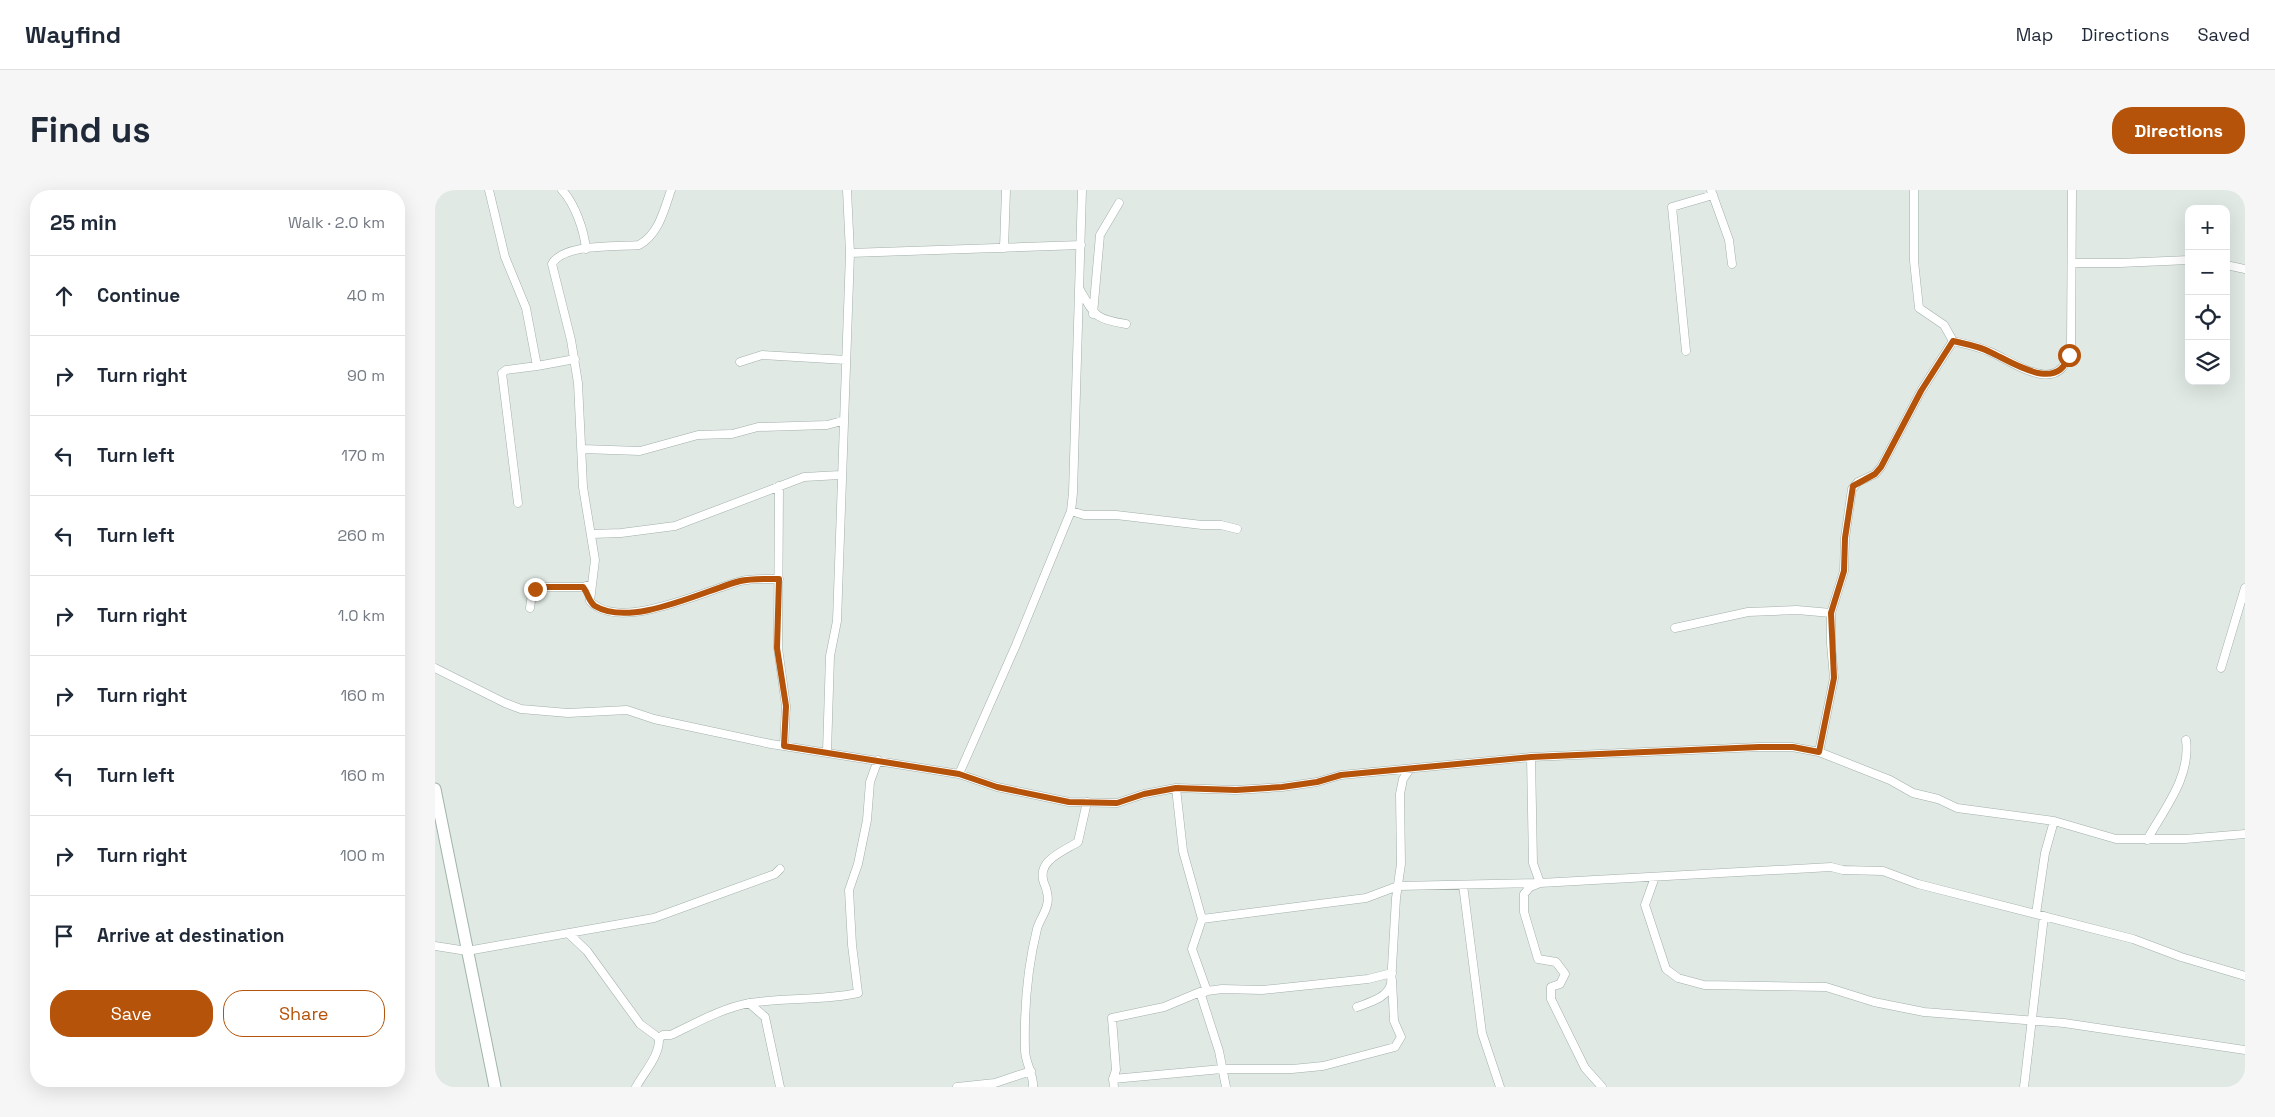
<!DOCTYPE html>
<html lang="en">
<head>
<meta charset="utf-8">
<style>
	:root { --surface:#fff; --page:#f6f6f7; --text:#1f2937; --muted:#747a83; --line:#e0e1e3; --accent:#b45309 }
	body { margin:0; font-family:"Space Grotesk",sans-serif; background:var(--page); color:var(--text) }
	.controls { position:absolute; right:15px; top:15px; display:grid; overflow:hidden; border-radius:10px; box-shadow:0 5px 20px #0002 }
	.controls button { width:45px; height:45px; display:grid; place-items:center; padding:0; border:0; border-bottom:1px solid var(--line); background:var(--surface); color:var(--text); font:25px sans-serif }
	.stop { position:absolute; width:15px; height:15px; margin:-11px; border:4px solid #b45309; border-radius:50%; background:#fff }
	.stop.end { background:#b45309; border-color:#fff; box-shadow:0 1px 5px #0008 }
	.list { margin:0; padding:0; list-style:none }
	h2 { display:flex; justify-content:space-between; align-items:center; height:65px; margin:0; padding:0 20px; font-size:21px }
	h2 small { font-size:16px; font-weight:400; color:var(--muted) }
	.list li { display:grid; grid-template-columns:32px 1fr auto; gap:15px; align-items:center; box-sizing:border-box; height:80px; padding:0 20px; border-top:1px solid var(--line) }
	.list b { display:block; font-size:19px; white-space:nowrap }
	.list em { font-size:16px; font-style:normal; color:var(--muted) }
	.actions { display:flex; gap:10px; padding:15px 20px }
	.actions a { flex:1; padding:11px 0; border:1px solid var(--accent); border-radius:20px; text-align:center; font-size:18px; color:var(--accent) }
	.actions .main { background:var(--accent); color:#fff }
	.icon { flex:none; width:28px; height:28px; fill:none; stroke:currentColor; stroke-width:2; stroke-linecap:round; stroke-linejoin:round }
	.map { position:relative; flex:none; width:1810px; height:897px; overflow:hidden; border-radius:20px }
	header { display:flex; align-items:center; gap:30px; box-sizing:border-box; height:70px; padding:0 25px; background:var(--surface); border-bottom:1px solid var(--line) }
	header strong { font-size:24px }
	nav { display:flex; gap:28px; margin-inline-start:auto; font-size:18px }
	.intro { display:flex; align-items:center; justify-content:space-between; box-sizing:border-box; height:120px; padding:0 30px }
	h1 { margin:0; font-size:35px }
	.button { padding:12px 22px; border-radius:20px; background:var(--accent); color:#fff; font-size:18px; font-weight:700 }
	main { display:flex; gap:30px; padding:0 30px }
	aside { flex:1; background:var(--surface); border-radius:20px; box-shadow:0 5px 20px #0002 }
	.map>svg:first-child { display:block }
	.lines { fill:none; stroke-linecap:round; stroke-linejoin:round }
	.street-casing { stroke:#a3b0aa; stroke-width:9 }
	.secondary-casing { stroke:#a0b4aa; stroke-width:13 }
	.street { stroke:#fff; stroke-width:8 }
	.secondary { stroke:#fff; stroke-width:11 }
	.route { stroke:#b45309; stroke-width:6 }
</style>
</head>
<body>
<header>
<strong>Wayfind</strong>
<nav><a>Map</a><a>Directions</a><a>Saved</a></nav>
</header>
<div class="intro"><h1>Find us</h1><a class="button">Directions</a></div>
<main>
<aside>
<h2>25 min<small>Walk · 2.0 km</small></h2>
<ul class="list">
<li><svg class="icon" aria-label="ahead" viewBox="0 0 24 24"><path d="M12 20V5M6 11l6-6 6 6"/></svg><div><b>Continue</b></div><em>40 m</em></li>
<li><svg class="icon" aria-label="right" viewBox="0 0 24 24"><path d="M7 20v-9h11M14 6l5 5-5 5"/></svg><div><b>Turn right</b></div><em>90 m</em></li>
<li><svg class="icon" aria-label="left" viewBox="0 0 24 24"><path d="M17 20v-9H6M10 6l-5 5 5 5"/></svg><div><b>Turn left</b></div><em>170 m</em></li>
<li><svg class="icon" aria-label="left" viewBox="0 0 24 24"><path d="M17 20v-9H6M10 6l-5 5 5 5"/></svg><div><b>Turn left</b></div><em>260 m</em></li>
<li><svg class="icon" aria-label="right" viewBox="0 0 24 24"><path d="M7 20v-9h11M14 6l5 5-5 5"/></svg><div><b>Turn right</b></div><em>1.0 km</em></li>
<li><svg class="icon" aria-label="right" viewBox="0 0 24 24"><path d="M7 20v-9h11M14 6l5 5-5 5"/></svg><div><b>Turn right</b></div><em>160 m</em></li>
<li><svg class="icon" aria-label="left" viewBox="0 0 24 24"><path d="M17 20v-9H6M10 6l-5 5 5 5"/></svg><div><b>Turn left</b></div><em>160 m</em></li>
<li><svg class="icon" aria-label="right" viewBox="0 0 24 24"><path d="M7 20v-9h11M14 6l5 5-5 5"/></svg><div><b>Turn right</b></div><em>100 m</em></li>
<li><svg class="icon" aria-label="arrive" viewBox="0 0 24 24"><path d="M6 21V4h12l-3 4 3 4H6"/></svg><div><b>Arrive at destination</b></div></li>
</ul>
<div class="actions"><a class="main">Save</a><a>Share</a></div>
</aside>
<div class="map">
<svg width="1810" height="897" viewBox="0 0 1810 897">
	<rect width="100%" height="100%" fill="#e0e9e4"/>
	<g class="lines">
		<defs>
			<path id="street" d="M54 0 70 67 91 118 102 176 140 169
				M127 0C140 14 149 40 151 59
				M236 0C229 20 224 44 204 55 184 57 128 53 117 74L136 150 143 193 148 297 160 370 155 411C184 443 271 400 306 391 317 388 332 389 344 389
				M412 0 415 63
				M1276 0 1294 50 1297 74
				M1479 0V71L1484 118 1509 135 1518 151C1530 154 1542 156 1553 161 1579 171 1625 210 1636 158L1637 0
				M569 58 571 0
				M1637 73H1685L1754 70
				M1791 75 1810 79
				M645 100C660 126 660 129 691 134
				M658 124 665 45 684 13
				M1518 151 1486 201 1446 277 1440 284 1423 292 1417 299 1410 348 1409 381 1396 423V454L1399 488 1384 562 1455 590 1478 603 1503 609 1522 618 1619 631 1681 649H1750L1810 644
				M1251 161 1237 17 1278 5
				M305 172 327 165 411 170
				M147 259 205 261 263 245 297 244 323 237 392 235 407 231
				M344 296 343 458 351 516 349 556
				M83 313 67 183 71 180 102 176
				M636 321 649 325H681L767 335H786L802 339
				M157 344 186 343 240 336 369 287 405 285
				M95 418 97 404 103 397H148L157 394
				M1240 438 1313 422 1362 420 1396 423
				M0 478 70 513 86 519 133 523 192 520 219 529 336 554 524 584 562 597 634 612 682 613 709 604 741 598 801 600 847 597 882 592 906 585 1096 567 1324 557H1357L1384 562
				M1786 478 1810 398
				M392 562 395 466 402 431 415 63 646 55
				M1096 567 1098 673 1105 693 1095 697 1089 704V722L1103 769 1121 772 1130 784 1125 794 1116 797V809L1150 878 1167 897
				M524 584 581 455 636 321 638 303 647 0
				M741 598 748 661 767 729 931 708 963 696 1105 693 1396 677 1408 680 1448 681 1483 694 1698 749 1746 767 1810 786
				M1712 650C1729 619 1756 587 1751 550
				M1220 687 1210 715 1231 779 1243 788 1269 795 1391 797 1439 812 1489 822 1629 833 1810 860
				M1028 695 1047 843 1065 897
				M1601 724 1610 663 1619 631
				M767 729 757 759 772 801 787 799 827 800 933 789 957 783
				M134 744 152 761 205 834 224 848
				M0 756 32 761 219 728 340 684 345 679
				M770 802H765L784 861 791 897
				M314 813 330 827 345 897
				M922 817C935 812 952 808 956 794L961 708 966 674 965 604 968 589 975 579
				M678 889 787 879H857L888 876 960 857 966 847 959 831 957 790
				M201 897C209 882 225 866 224 848L228 845H236C261 833 287 818 315 813 351 807 387 811 423 803L417 755 414 700 423 674 432 630 435 592 443 570
				M522 897 560 893 596 881
				M598 897C599 884 590 873 590 860 589 820 592 779 602 739 604 731 610 724 612 715 614 709 612 699 609 693 601 671 627 662 643 652L652 612
				M679 897 678 889 681 880 677 828 729 817 765 802
				M1589 897 1609 726"/>
			<path id="secondary" d="M0 599 60 897"/>
		</defs>
		<use href="#street" class="street-casing"/>
		<use href="#secondary" class="secondary-casing"/>
		<use href="#street" class="street"/>
		<use href="#secondary" class="secondary"/>
	</g>
	<g class="lines">
		<path class="route" d="M100 399 106 397H148C153 403 154 412 160 416 196 438 268 401 305 391 317 388 332 389 344 389L342 458 351 516 349 556 524 584 562 597 634 612 682 613 709 604 741 598 801 600 847 597 882 592 906 585 1096 567 1324 557H1358L1384 562 1399 488 1396 423 1409 381 1410 348 1418 296 1440 284 1446 277 1486 201 1518 151C1530 154 1544 156 1555 162 1577 172 1623 204 1634 165"/>
	</g>
</svg>
<div class="controls">
<button>+</button>
<button>−</button>
<button><svg class="icon" aria-label="locate" viewBox="0 0 24 24"><circle cx="12" cy="12" r="6"/><path d="M12 2v4M12 18v4M2 12h4M18 12h4"/></svg></button>
<button><svg class="icon" aria-label="layers" viewBox="0 0 24 24"><path d="M12 4l9 5-9 5-9-5zM3 14l9 5 9-5"/></svg></button>
</div>
<div class="stop" style="left:1634px;top:165px"></div>
<div class="stop end" style="left:100px;top:399px"></div>
</div>
</main>
</body>
</html>
